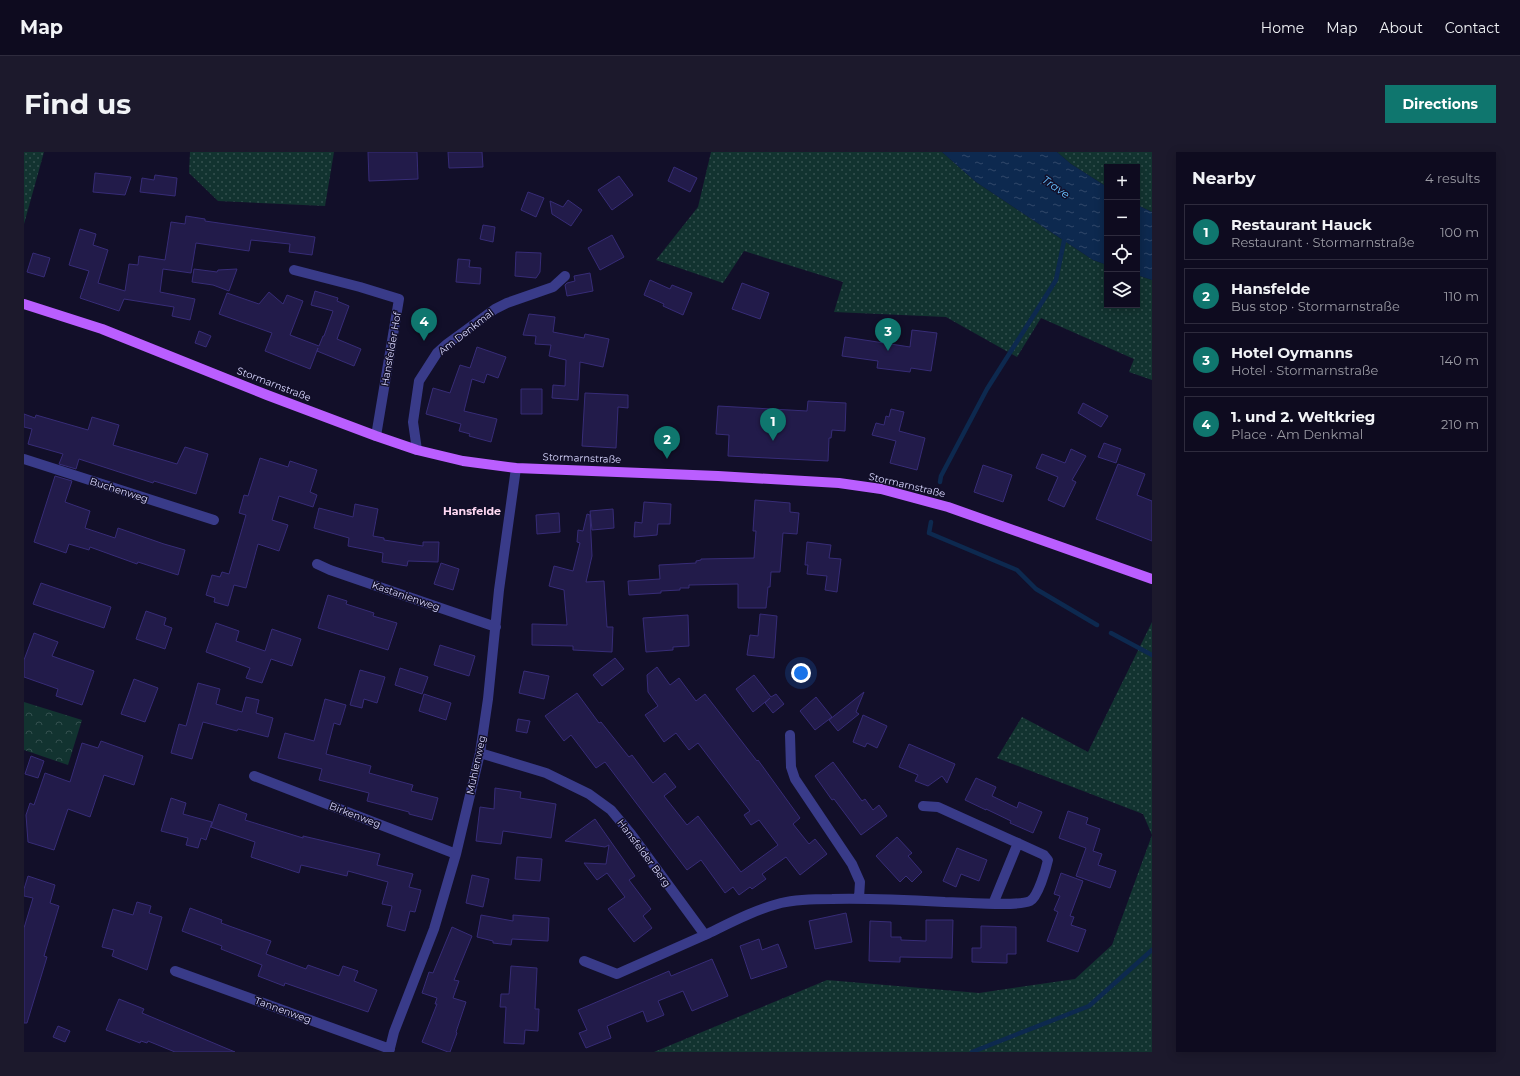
<!DOCTYPE html>
<html lang="en">
<head>
<meta charset="utf-8">
<style>
	:root { --surface:#0e0b1f; --page:#1c192c; --text:#f1f3f6; --muted:#9b9ba4; --line:#2e2b3d; --accent:#0f766e }
	body { margin:0; font-family:Montserrat,sans-serif; background:var(--page); color:var(--text) }
	.controls { position:absolute; right:12px; top:12px; display:grid; overflow:hidden; border-radius:0px; box-shadow:0 2px 10px #0003 }
	.controls button { width:36px; height:36px; display:grid; place-items:center; padding:0; border:0; border-bottom:1px solid var(--line); background:var(--surface); color:var(--text); font:20px sans-serif }
	.you { position:absolute; left:777px; top:521px; width:14px; height:14px; margin:-10px; border:3px solid #fff; border-radius:50%; background:#1a73e8; box-shadow:0 0 0 6px #1a73e833 }
	.badge { display:grid; place-items:center; width:26px; height:26px; border-radius:50%; background:var(--accent); color:#fff; font-size:13px; font-weight:700 }
	.pin { position:absolute; translate:-50% -33px; filter:drop-shadow(0 1px 2px #0008) }
	.pin::after { content:''; position:absolute; top:21px; width:14px; height:12px; background:inherit; clip-path:polygon(0 0,100% 0,50% 100%) }
	.list { margin:0; padding:0; list-style:none }
	h2 { display:flex; justify-content:space-between; align-items:center; height:52px; margin:0; padding:0 16px; font-size:17px }
	h2 small { font-size:13px; font-weight:400; color:var(--muted) }
	.list li { display:grid; grid-template-columns:26px 1fr auto; gap:12px; align-items:center; box-sizing:border-box; height:56px; margin:0 8px 8px; padding:0 8px; border:1px solid var(--line); border-radius:0px }
	.list b { display:block; font-size:15px; white-space:nowrap }
	.list p { margin:0; font-size:13px; white-space:nowrap; color:var(--muted) }
	.list em { font-size:13px; font-style:normal; color:var(--muted) }
	.icon { flex:none; width:22px; height:22px; fill:none; stroke:currentColor; stroke-width:2; stroke-linecap:round; stroke-linejoin:round }
	.map { position:relative; flex:none; width:1128px; height:900px; overflow:hidden; border-radius:0px }
	header { display:flex; align-items:center; gap:24px; box-sizing:border-box; height:56px; padding:0 20px; background:var(--surface); border-bottom:1px solid var(--line) }
	header strong { font-size:19px }
	nav { display:flex; gap:22px; margin-inline-start:auto; font-size:14px }
	.intro { display:flex; align-items:center; justify-content:space-between; box-sizing:border-box; height:96px; padding:0 24px }
	h1 { margin:0; font-size:28px }
	.button { padding:10px 18px; border-radius:0px; background:var(--accent); color:#fff; font-size:14px; font-weight:700 }
	main { display:flex; gap:24px; padding:0 24px }
	aside { flex:1; background:var(--surface); border-radius:0px; box-shadow:0 2px 10px #0003 }
	.map>svg:first-child { display:block }
	.grass { fill:url(#grass-dots) }
	.park { fill:url(#park-crowns) }
	.water { fill:url(#water-ripples) }
	.lines { fill:none; stroke-linecap:round; stroke-linejoin:round }
	.stream { stroke:#0d294f; stroke-width:4.5 }
	.building { fill:#221b4a; stroke:#372c77 }
	.minor { stroke:#393b89; stroke-width:10 }
	.primary { stroke:#ba5eff; stroke-width:10 }
	.labels { text-anchor:middle; dominant-baseline:central; stroke-width:3; stroke-linejoin:round; paint-order:stroke }
	.street-label { font-size:10px; fill:#d9d7ff; stroke:#120f29 }
	.water-label { font-size:11px; font-style:italic; fill:#65c0ff; stroke:#120f29 }
	.neighbourhood-label { font-size:11px; font-weight:bold; fill:#ffd9f3; stroke:#120f29 }
</style>
</head>
<body>
<header>
<strong>Map</strong>
<nav><a>Home</a><a>Map</a><a>About</a><a>Contact</a></nav>
</header>
<div class="intro"><h1>Find us</h1><a class="button">Directions</a></div>
<main>
<div class="map">
<svg width="1128" height="900" viewBox="0 0 1128 900">
	<defs>
		<pattern id="grass-dots" width="8" height="8" patternUnits="userSpaceOnUse"><rect width="8" height="8" fill="#123330"/><path d="M2 2h.1M6 6h.1" fill="none" stroke="#34504f" stroke-width="1.8" stroke-linecap="round"/></pattern>
		<pattern id="park-crowns" width="20" height="18" patternUnits="userSpaceOnUse"><rect width="20" height="18" fill="#123330"/><path d="M2 6a3 3 0 1 1 6 0M12 15a3 3 0 1 1 6 0" fill="none" stroke="#34504f"/></pattern>
		<pattern id="water-ripples" width="26" height="14" patternUnits="userSpaceOnUse"><rect width="26" height="14" fill="#0d294f"/><path d="M2 4q2-2 4 0t4 0M15 11q2-2 4 0t4 0" fill="none" stroke="#304769"/></pattern>
	</defs>
	<rect width="100%" height="100%" fill="#120f29"/>
	<path class="grass" d="M0 0H20L0 72Z
		M166 0H310L301 54 194 49 165 21Z
		M687 0H918L952 30 1069 108 1083 113V153H1113V123L1128 128V228L1105 220 1110 207 1017 166 993 205 922 165 810 160 819 130 720 99 699 131 632 108 674 55Z
		M1033 0H1128V60L1113 53V15H1083V35L1047 12Z
		M1128 470V900H630L803 828 955 841 1051 827 1088 793 1128 683 1119 662 973 606 998 565 1064 600Z"/>
	<path class="park" d="M0 550 58 568 44 613 0 598Z"/>
	<path class="water" d="M918 0H1033L1047 12 1083 35V113L1069 108 952 30Z
		M1113 53 1128 60V128L1113 123Z"/>
	<g class="lines">
		<path class="stream" d="M916 330 917 324 963 237 1032 128 1041 84
			M907 370 905 381 993 418 1012 437 1073 473
			M1087 481 1128 503
			M948 900 1065 854 1128 798"/>
	</g>
	<path class="building" d="M344 0H393L394 27 345 29Z
		M424 0H458L459 15 425 16Z
		M650 15 673 26 666 40 644 29Z
		M71 21 107 25 101 43 69 40Z
		M131 23 153 26 151 44 116 40 118 26 130 28Z
		M595 24 609 43 588 58 574 38Z
		M504 40 520 46 512 65 497 58Z
		M544 48 558 58 547 74 528 62 526 49 539 55Z
		M162 64 181 67V69L291 85 288 103 265 100 266 92 227 88 225 99 172 91 167 121 139 117 136 140 171 147 166 168 148 164 150 155 100 147 95 159 56 146 65 119 45 113 56 77 72 82 69 93 84 98 74 131 101 139 105 112 114 113 115 104 141 108 147 70 161 72Z
		M459 73 471 75 469 90 456 87Z
		M588 83 600 105 576 118 564 96Z
		M492 100 517 101 516 120 512 126 491 124Z
		M9 101 26 106 20 125 3 120Z
		M434 107 446 108 445 115 457 116 456 132 432 130Z
		M170 117 193 120 194 118 213 117 205 139 189 133 168 130Z
		M566 121 569 139 543 144 541 133 543 131 551 129 550 124Z
		M626 128 646 137 648 133 668 141 659 163 639 154 640 152 620 143Z
		M718 131 745 141 736 167 708 157Z
		M291 139 314 146 313 149 325 154 313 187 337 197 330 214 293 199 294 196 286 217 241 199 248 181 195 162 203 141 235 152 245 140 259 152 263 143 279 149 266 183 295 194 299 184H300L309 159 287 153Z
		M505 162 531 165 529 180 560 186 561 182 585 187 579 215 556 210 554 248 528 246 529 233 541 234 542 208 525 204 527 193 511 192 512 184 499 183Z
		M888 178 913 181 907 219 887 216 886 220 853 216 854 209 818 204 821 185 886 195Z
		M175 179 187 184 182 195 171 191Z
		M453 195 482 205 474 226 463 222 460 231 448 227 440 259 473 267 467 290 445 284 446 282 435 279 437 272 402 262 409 236 426 241 436 213 446 216Z
		M497 237H518V262H497Z
		M561 241 604 243V256L594 255 592 296 558 294Z
		M784 249 822 251 821 279 808 278 807 286H805L804 309 704 304 705 283 692 282 694 254 783 259Z
		M1059 251 1084 264 1077 275 1054 261Z
		M867 257 880 260 875 279 901 286 893 318 866 311 872 289 848 283 852 271 860 273 862 264 865 265Z
		M0 262 11 266 12 263 64 278 68 265 95 273 89 293 153 312 161 295 184 302 172 342 130 329 129 331 55 307 52 317 35 312 39 302 4 292 8 277 0 275Z
		M1080 291 1097 297 1092 311 1074 305Z
		M1047 297 1062 304 1048 328 1052 330 1040 355 1024 348 1034 325 1012 316 1018 302 1041 311Z
		M236 306 264 315 266 309 293 318 286 340 293 343 289 355 255 344 248 368 264 373 255 399 234 392 222 436 210 433 204 454 190 450 191 446 182 443 188 423 196 425 198 420 205 422 222 363 215 361 220 343 224 344Z
		M1094 312 1121 322 1113 343 1128 349V389L1072 367Z
		M959 313 988 323 979 350 950 340Z
		M31 324 48 329 41 350 66 359 61 376 91 386 94 376 140 392 161 398 154 423 114 410 113 412 66 395 65 398 45 392 42 401 10 390Z
		M731 348 766 351V360L775 361 773 382 759 381 756 420H747L746 435H744L742 456H714V432L665 433V436H656V438L637 439V441L605 443 604 429 636 427 635 413 672 411V409L677 408V407L730 406 732 379H729Z
		M620 350 647 352 646 372H634L633 383 610 385 611 370 618 371Z
		M331 352 354 357 349 384 360 386V388L399 394V390H415L414 410 384 409 383 414 358 410 359 401 324 394 325 386 290 376 295 356 329 365Z
		M589 357 590 376 568 378 566 359Z
		M535 361 536 380 513 382 512 363Z
		M563 362 566 363 568 404 562 430 580 429 583 475H589L588 500 549 498V494L508 493V472L543 473 540 438 525 434 530 414 549 419 556 391 553 390 554 378 559 379Z
		M783 390 807 393 805 406 817 407 813 440 801 438 803 424 783 422 784 413H781Z
		M417 411 435 417 429 438 410 432Z
		M17 431 87 455 80 476 9 452Z
		M304 443 323 449 322 452 350 461 349 464 373 471 364 498 294 476Z
		M122 459 142 466 140 473 148 476 141 497 112 487Z
		M736 462 753 464 750 506 723 503 726 483 734 484Z
		M664 463 665 494 649 495V498L622 500 619 466Z
		M192 471 215 479 212 489 241 499 248 477 277 487 268 514 247 507 238 531 222 526 226 516 182 500Z
		M10 481 34 490 28 504 70 519 58 553 32 544 34 537 0 525V508Z
		M416 493 451 504 445 524 410 513Z
		M591 506 600 517 578 534 569 523Z
		M633 515 646 533 655 526 672 549 681 542 733 609 734 608 776 666 769 672 785 692 791 687 803 702 776 723 762 705 738 722 742 727 728 737 726 735 715 743 709 735 701 741 677 708 663 718 581 610 572 616 547 583 540 589 521 564 553 541 575 571 577 570 605 605 608 603 629 631 641 621 652 635 640 644 663 673 674 664 717 720 754 693 735 668 727 673 720 663 726 659 674 591 665 598 652 581 640 590 621 563 634 554 624 540 623 523Z
		M376 516 404 525 398 542 371 533Z
		M336 518 361 525 353 551 340 547 338 556 326 553Z
		M500 519 525 524 520 547 495 541Z
		M730 523 747 545 752 542 760 552 749 561 741 551 746 546 729 560 712 537Z
		M110 527 134 536 121 570 97 562Z
		M174 531 196 537 192 552 218 560 222 545 235 548 232 561 249 566 244 585 214 577 213 579 179 570 168 607 147 601 155 572 162 574Z
		M840 540 832 560 835 562 814 579 805 568Z
		M400 542 427 551 422 568 395 559Z
		M792 545 808 565 791 578 776 559Z
		M301 547 322 553 316 573 310 571 302 602 347 614 345 621 389 633 387 639 414 646 408 668 385 662V660L343 649 345 641 295 628 298 617 254 606 261 581 290 589Z
		M839 563 863 574 853 596 843 591 841 595 829 590Z
		M494 567 506 569 503 581 492 579Z
		M77 589 119 604 110 633 80 623 66 665 44 657 30 698 4 690 2 663 6 651 10 653 21 621 46 630 58 591 74 596Z
		M885 592 931 612 923 631 918 624 904 634 891 629 894 623 875 615Z
		M7 604 20 609 14 626 1 622Z
		M809 610 838 649 841 647 849 658 855 653 863 664 837 683 810 647 808 648 791 624Z
		M952 626 972 635 968 644 993 656 995 650 1018 660 1009 681 986 671 987 669 962 657V658L941 648Z
		M471 636 497 640 496 646 532 652 527 686 479 679 477 692 452 689 456 655 470 657Z
		M147 646 162 651 159 662 188 670 182 688 177 686 174 696 162 693 164 686 137 679Z
		M195 652 223 662 221 668 279 686V684L356 702 353 713 389 722 385 735 397 738 391 760 386 759 381 779 363 774 368 754 358 752 364 730 324 719 323 724 277 713 275 721 227 705 231 690 187 675Z
		M1044 659 1064 666 1062 672 1076 677 1069 699 1078 702 1074 713 1092 719 1086 736 1052 724 1062 696 1035 686Z
		M571 667 611 724 605 728 627 757 619 764 628 776 610 790 584 757 601 745 583 721 573 728 560 711 582 712 585 693 581 695 541 689Z
		M873 685 888 701 884 704 898 720 888 730 882 724 876 730 852 704Z
		M933 696 963 708 955 729 937 722 932 735 919 729Z
		M493 705 518 707 516 729 491 727Z
		M1037 721 1059 729 1046 764 1050 765 1047 773 1062 778 1054 800 1023 789 1034 760 1030 758 1036 744 1030 742Z
		M448 723 465 727 459 755 442 751Z
		M4 724 31 733 26 751 35 754 20 804 23 805 3 871H0V776L9 746 0 744V737Z
		M113 750 127 754 125 761 138 765 123 818 88 804 90 798 78 795 89 757 109 763Z
		M166 756 198 768 197 771 247 789 242 802 282 817 284 813 315 824 319 814 334 819 330 829 353 838 344 860 261 831 260 834 234 824 238 813 197 797 198 794 158 779Z
		M822 761 828 790 791 797 785 769Z
		M457 763 489 769V763L525 766 524 789 488 787 487 793 469 791V789L453 785Z
		M902 768H929L928 806 876 805V810L845 809 846 769 867 770V785H877V788L902 789Z
		M957 774 992 775V802H983V811L948 810V796H957Z
		M428 775 448 784 430 828 435 829 429 846 442 850 432 880 433 881 426 900H424L398 890 413 852H411L413 846 398 841 405 820 409 821Z
		M735 787 738 798 754 792 763 815 727 827 716 794Z
		M688 807 704 844 668 859 659 839 634 849 640 863 623 870 619 859 583 874 587 886 562 896 555 881 563 878 554 858 645 819 647 824Z
		M487 814 513 816 511 857H515L514 879 501 878 500 892 480 891 482 855H476L477 842H485Z
		M95 847 120 857 118 861 211 900H151L124 889 123 891 117 889 116 891 82 878Z
		M34 874 46 879 41 890 29 885Z"/>
	<g class="lines">
		<path class="minor" d="M270 118 336 135 375 147 352 284
			M393 298 389 270 395 229 413 201 423 192 471 157 483 151 529 135 541 124
			M0 307 190 368
			M293 412 306 418 472 475
			M766 583 767 615 771 627 828 712 836 730 835 746
			M456 601 522 621 565 642 587 658 607 682 681 783 593 822 560 809
			M230 624 432 702
			M969 752 994 691
			M681 783C706 771 730 758 757 751 774 747 791 747 808 747 846 746 884 748 921 750 938 750 993 755 1006 749 1014 745 1022 717 1024 708L1020 703 914 655 899 654
			M151 819 366 897
			M365 900 370 880 410 777 432 702 456 601 464 547 475 438 492 316"/>
		<path class="primary" d="M0 152 78 177 243 243 352 284 393 298 439 309 492 316 694 324 815 331 857 337 924 355 1128 427"/>
	</g>
	<g class="labels">
		<g class="street-label">
			<text transform="translate(442 180) rotate(-38)">Am Denkmal</text>
			<text transform="translate(367 197) rotate(-80)">Hansfelder Hof</text>
			<text transform="translate(250 232) rotate(21)">Stormarnstraße</text>
			<text transform="translate(558 306) rotate(2)">Stormarnstraße</text>
			<text transform="translate(883 333) rotate(13)">Stormarnstraße</text>
			<text transform="translate(95 338) rotate(18)">Buchenweg</text>
			<text transform="translate(382 444) rotate(19)">Kastanienweg</text>
			<text transform="translate(452 613) rotate(-78)">Mühlenweg</text>
			<text transform="translate(331 663) rotate(21)">Birkenweg</text>
			<text transform="translate(620 701) rotate(53)">Hansfelder Berg</text>
			<text transform="translate(259 858) rotate(20)">Tannenweg</text>
		</g>
		<g class="water-label">
			<text transform="translate(1032 35) rotate(35)">Trave</text>
		</g>
		<g class="neighbourhood-label">
			<text x="448" y="359">Hansfelde</text>
		</g>
	</g>
</svg>
<div class="controls">
<button>+</button>
<button>−</button>
<button><svg class="icon" aria-label="locate" viewBox="0 0 24 24"><circle cx="12" cy="12" r="6"/><path d="M12 2v4M12 18v4M2 12h4M18 12h4"/></svg></button>
<button><svg class="icon" aria-label="layers" viewBox="0 0 24 24"><path d="M12 4l9 5-9 5-9-5zM3 14l9 5 9-5"/></svg></button>
</div>
<div class="you"></div>
<div class="pin badge" style="left:749px;top:289px">1</div>
<div class="pin badge" style="left:643px;top:307px">2</div>
<div class="pin badge" style="left:864px;top:199px">3</div>
<div class="pin badge" style="left:400px;top:189px">4</div>
</div>
<aside>
<h2>Nearby<small>4 results</small></h2>
<ul class="list">
<li><span class="badge">1</span><div><b>Restaurant Hauck</b><p>Restaurant · Stormarnstraße</p></div><em>100 m</em></li>
<li><span class="badge">2</span><div><b>Hansfelde</b><p>Bus stop · Stormarnstraße</p></div><em>110 m</em></li>
<li><span class="badge">3</span><div><b>Hotel Oymanns</b><p>Hotel · Stormarnstraße</p></div><em>140 m</em></li>
<li><span class="badge">4</span><div><b>1. und 2. Weltkrieg</b><p>Place · Am Denkmal</p></div><em>210 m</em></li>
</ul>
</aside>
</main>
</body>
</html>
